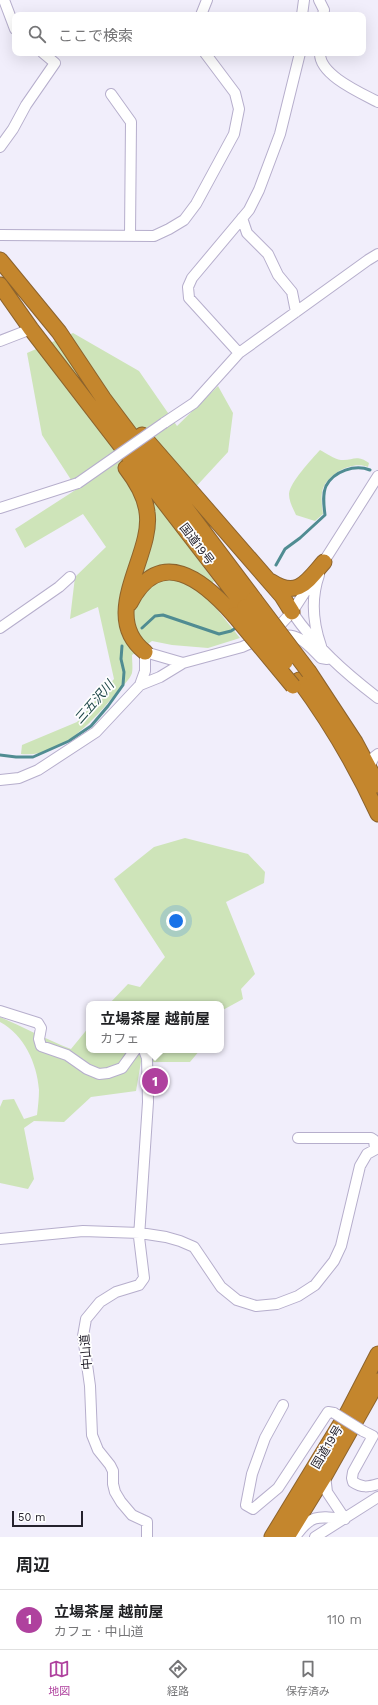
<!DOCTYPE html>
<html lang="ja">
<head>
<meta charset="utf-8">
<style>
	:root { --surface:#fff; --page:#f6f6f6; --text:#202124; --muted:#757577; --line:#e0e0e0; --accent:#af419e }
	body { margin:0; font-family:"Work Sans","Noto Sans JP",sans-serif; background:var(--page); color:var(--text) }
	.scale { position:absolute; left:12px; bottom:10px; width:71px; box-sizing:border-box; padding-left:4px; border:2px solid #25222d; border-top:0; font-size:11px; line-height:14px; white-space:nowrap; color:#25222d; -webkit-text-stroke:3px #fefefe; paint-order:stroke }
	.you { position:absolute; left:176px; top:921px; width:14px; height:14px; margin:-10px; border:3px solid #fff; border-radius:50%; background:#1a73e8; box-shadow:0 0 0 6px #1a73e833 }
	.badge { display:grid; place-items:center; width:26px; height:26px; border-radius:50%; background:var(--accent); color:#fff; font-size:13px; font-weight:700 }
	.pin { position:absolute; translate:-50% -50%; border:2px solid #fff; box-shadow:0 1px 4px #0006 }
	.popup { position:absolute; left:86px; top:1001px; width:138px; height:52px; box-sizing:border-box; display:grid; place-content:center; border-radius:8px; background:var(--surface); filter:drop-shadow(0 1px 3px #0005); font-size:13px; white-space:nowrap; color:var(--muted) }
	.popup b { font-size:15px; color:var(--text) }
	.popup::after { content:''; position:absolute; left:50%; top:100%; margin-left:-8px; border:8px solid transparent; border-top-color:var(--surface) }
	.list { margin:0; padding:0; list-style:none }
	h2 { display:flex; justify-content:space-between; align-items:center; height:52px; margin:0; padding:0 16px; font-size:17px }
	h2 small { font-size:13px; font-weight:400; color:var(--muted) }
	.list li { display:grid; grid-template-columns:26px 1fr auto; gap:12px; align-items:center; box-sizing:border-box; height:60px; padding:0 16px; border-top:1px solid var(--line) }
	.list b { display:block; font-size:15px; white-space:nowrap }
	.list p { margin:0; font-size:13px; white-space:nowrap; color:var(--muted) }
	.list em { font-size:13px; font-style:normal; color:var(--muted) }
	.icon { flex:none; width:22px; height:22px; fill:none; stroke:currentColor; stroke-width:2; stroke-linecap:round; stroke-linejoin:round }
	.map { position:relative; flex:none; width:378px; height:1537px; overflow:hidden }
	.search { position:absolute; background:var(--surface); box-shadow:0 4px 16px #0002; left:12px; right:12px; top:12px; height:44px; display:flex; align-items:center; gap:10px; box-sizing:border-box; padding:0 14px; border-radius:8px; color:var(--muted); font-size:15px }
	.sheet { height:112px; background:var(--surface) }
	nav { display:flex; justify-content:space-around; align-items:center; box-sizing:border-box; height:56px; border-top:1px solid var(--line); background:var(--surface); font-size:11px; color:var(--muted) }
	nav a { display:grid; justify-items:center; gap:2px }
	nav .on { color:var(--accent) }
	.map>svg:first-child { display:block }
	.green { fill:#cee4b9 }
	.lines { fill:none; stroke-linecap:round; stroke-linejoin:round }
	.stream { stroke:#508c92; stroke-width:3 }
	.minor-casing { stroke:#b6aecc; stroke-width:12 }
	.highway-casing { stroke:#8c632d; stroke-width:17 }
	.minor { stroke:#fff; stroke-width:10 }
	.highway { stroke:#c4862d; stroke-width:15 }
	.minor-bridge-casing { stroke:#b6aecc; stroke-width:12; stroke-linecap:butt }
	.highway-bridge-casing { stroke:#8c632d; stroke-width:17; stroke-linecap:butt }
	.minor-bridge { stroke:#fff; stroke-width:10 }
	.highway-bridge { stroke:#c4862d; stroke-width:15 }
	.labels { text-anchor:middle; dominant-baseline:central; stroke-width:3.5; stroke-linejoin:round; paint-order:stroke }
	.street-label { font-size:12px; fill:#25222d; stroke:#fefefe }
	.water-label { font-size:13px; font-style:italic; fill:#20484a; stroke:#fefefe }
</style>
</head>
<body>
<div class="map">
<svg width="378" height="1537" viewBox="0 0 378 1537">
	<rect width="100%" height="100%" fill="#f1eefb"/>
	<path class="green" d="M73 333 139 371 177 426 218 386 233 413 228 452 167 518 214 581 204 593 240 638 208 648 172 645 152 641 132 655C132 660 133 668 132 673 130 680 121 687 116 693 94 720 61 758 21 754L22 745 77 722 114 679 98 607 70 619 75 577 106 547 83 514 25 548 15 529 77 489 42 435 27 353Z
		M320 450C326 453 334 459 341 460 353 461 356 454 369 463L368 467C353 461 332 472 324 486 320 494 322 505 323 514L315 521 296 515C293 508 289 502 289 494 290 482 312 459 320 450Z
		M185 838 248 854 265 872 264 883 226 902 255 974 241 989 243 999 221 1011V1004H109L128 984 140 987 165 957 114 879 154 847Z
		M0 1017C24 1027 47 1040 71 1049L89 1027V1050H200L190 1062H141L136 1091 91 1097 64 1122 34 1121 24 1128 34 1179 28 1189 0 1183V1107L3 1100 14 1099 24 1119 37 1115C38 1106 39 1098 39 1090 37 1063 24 1035 0 1022Z"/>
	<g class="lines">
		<path class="stream" d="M276 565 285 549 300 538 325 515C324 506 322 495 326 486 334 471 355 464 370 470
			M142 628 155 616 163 615 219 634 231 631 239 626
			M0 755 16 757H33L69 741 91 726 108 706 123 685 124 672 121 659 122 646"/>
		<defs>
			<path id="minor" d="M4 0 15 29
				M319 0 324 10 323 15
				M201 15 207 0
				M302 15 304 0
				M320 53C319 75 361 93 378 102
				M111 94 131 122 130 235
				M0 147 13 129 26 105 55 63 43 53
				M242 218 247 233 268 254 278 275 292 292 296 312
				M0 235 154 236 169 229 184 220 196 204 234 134 239 109 235 93 205 53
				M0 341 31 329
				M239 353 189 298 188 287 192 278 249 210 259 190 280 134 300 53
				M164 423 194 403 239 353 368 260 378 254
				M0 508 78 483
				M321 566 378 476
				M319 575C311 598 313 623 321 646
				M292 612C316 647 344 672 378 698
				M0 628 59 587 70 577
				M278 638C296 629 309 646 321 658L327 659
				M140 685 160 677 183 663
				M369 767 374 757 378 754
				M0 780 19 778 38 770 96 732 140 685 145 671V652L183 663 242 647 267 636 280 625 292 612 312 581
				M0 1011 38 1023 41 1028 39 1039 41 1046 67 1055 87 1069 99 1074 108 1073 122 1068 135 1050
				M144 1050 147 1058 148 1102 139 1237 144 1278 139 1285 116 1292 100 1302 86 1319 83 1336 90 1386 92 1435 98 1450 110 1465 113 1471V1484L115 1492 121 1502 132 1515 147 1522V1537
				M298 1138H371L374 1140 375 1149
				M0 1239 83 1231 140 1233 166 1237 180 1241 194 1247 221 1287 237 1300 256 1306 277 1304 298 1296 315 1285 334 1261 341 1246 360 1166 367 1154 378 1148
				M283 1405 265 1438 252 1474 246 1505 253 1509 278 1488 328 1412 334 1413
				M363 1431 373 1436 353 1472 352 1478 353 1482C362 1488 368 1487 378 1484
				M325 1475 327 1492 345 1519
				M295 1537C311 1514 318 1516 345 1519
				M315 1537 378 1497"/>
			<path id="highway" d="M0 260 59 332 103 398 254 599
				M0 285 31 329 245 607
				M142 435 282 596 292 612
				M126 468C136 481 145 495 147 512 154 555 98 615 145 652
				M272 582C298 599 308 580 324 562
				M130 603C160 545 203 580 234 615
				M309 672 355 742 378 785
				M299 680C330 722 356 766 378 814
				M272 1537 348 1412 378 1354
				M287 1537 325 1475 378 1381"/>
		</defs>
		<use href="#minor" class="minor-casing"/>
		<use href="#highway" class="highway-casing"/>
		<use href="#minor" class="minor"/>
		<use href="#highway" class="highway"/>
		<defs>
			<path id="minor-bridge" d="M78 483 164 423
				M334 1413 363 1431"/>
			<path id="highway-bridge" d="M254 599 309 672
				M245 607 285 662
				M234 615 293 686"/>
		</defs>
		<use href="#minor-bridge" class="minor-bridge-casing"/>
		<use href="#highway-bridge" class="highway-bridge-casing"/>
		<use href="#minor-bridge" class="minor-bridge"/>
		<use href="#highway-bridge" class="highway-bridge"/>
	</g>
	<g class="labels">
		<g class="street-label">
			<text transform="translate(197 544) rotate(53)">国道19号</text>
			<text transform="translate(86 1352) rotate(-95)">中山道</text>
			<text transform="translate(327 1447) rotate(-59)">国道19号</text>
		</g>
		<g class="water-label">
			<text transform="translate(94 702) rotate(-49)">三五沢川</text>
		</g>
	</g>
</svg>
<div class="scale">50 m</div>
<div class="you"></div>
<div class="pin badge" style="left:155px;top:1081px">1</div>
<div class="popup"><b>立場茶屋 越前屋</b>カフェ</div>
<div class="search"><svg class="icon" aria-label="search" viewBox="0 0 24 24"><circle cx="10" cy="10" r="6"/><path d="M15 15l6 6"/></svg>ここで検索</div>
</div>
<section class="sheet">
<h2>周辺<small></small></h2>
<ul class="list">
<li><span class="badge">1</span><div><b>立場茶屋 越前屋</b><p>カフェ · 中山道</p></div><em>110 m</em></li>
</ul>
</section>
<nav>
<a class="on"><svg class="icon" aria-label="map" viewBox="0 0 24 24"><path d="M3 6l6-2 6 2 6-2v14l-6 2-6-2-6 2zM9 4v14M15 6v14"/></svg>地図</a>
<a><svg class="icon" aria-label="directions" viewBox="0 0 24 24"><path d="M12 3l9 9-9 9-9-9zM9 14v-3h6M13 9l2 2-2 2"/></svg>経路</a>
<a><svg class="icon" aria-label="saved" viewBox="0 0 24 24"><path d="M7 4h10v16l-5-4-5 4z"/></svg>保存済み</a>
</nav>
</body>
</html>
